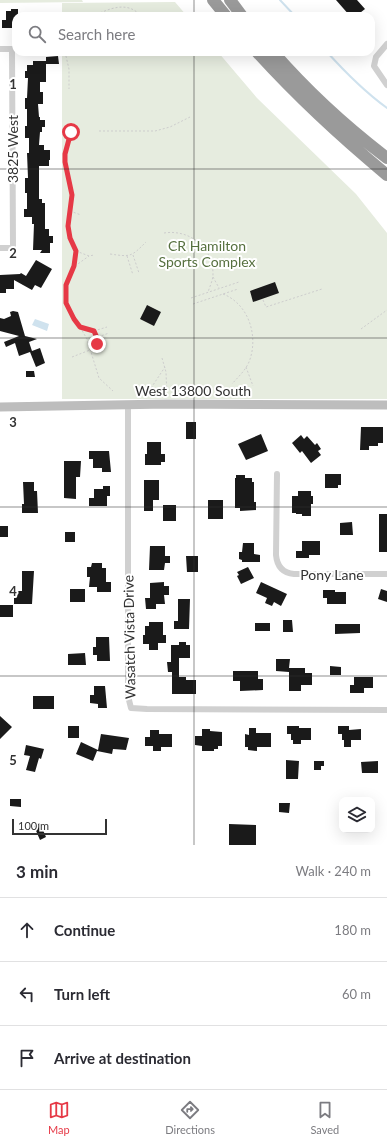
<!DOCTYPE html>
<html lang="en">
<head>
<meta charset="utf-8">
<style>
	:root { --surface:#fff; --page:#f2f2f3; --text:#2b2b33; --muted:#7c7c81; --line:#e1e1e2; --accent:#e63946 }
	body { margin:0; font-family:Lato,sans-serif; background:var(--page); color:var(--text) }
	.controls { position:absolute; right:12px; bottom:12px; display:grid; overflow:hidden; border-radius:8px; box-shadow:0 4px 16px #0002 }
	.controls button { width:36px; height:36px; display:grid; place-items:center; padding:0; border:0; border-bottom:1px solid var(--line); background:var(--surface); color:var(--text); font:20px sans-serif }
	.scale { position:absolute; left:12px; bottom:10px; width:95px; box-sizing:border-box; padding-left:4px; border:2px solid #333; border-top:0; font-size:11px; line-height:14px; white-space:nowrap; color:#333; -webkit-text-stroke:3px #fff; paint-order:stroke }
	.stop { position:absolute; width:12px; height:12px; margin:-9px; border:3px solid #e63946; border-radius:50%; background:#fff }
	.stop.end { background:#e63946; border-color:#fff; box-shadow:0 1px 4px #0008 }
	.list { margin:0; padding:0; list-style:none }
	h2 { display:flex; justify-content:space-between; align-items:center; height:52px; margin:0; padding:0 16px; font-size:17px }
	h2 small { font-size:13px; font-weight:400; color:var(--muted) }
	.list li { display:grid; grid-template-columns:26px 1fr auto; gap:12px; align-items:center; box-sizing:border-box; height:64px; padding:0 16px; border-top:1px solid var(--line) }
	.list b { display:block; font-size:15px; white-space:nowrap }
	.list em { font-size:13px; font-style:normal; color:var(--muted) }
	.icon { flex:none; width:22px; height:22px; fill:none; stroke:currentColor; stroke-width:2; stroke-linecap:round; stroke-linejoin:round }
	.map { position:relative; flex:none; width:387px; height:845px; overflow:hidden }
	.search { position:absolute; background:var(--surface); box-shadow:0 4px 16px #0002; left:12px; right:12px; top:12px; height:44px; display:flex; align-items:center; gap:10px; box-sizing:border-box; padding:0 14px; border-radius:12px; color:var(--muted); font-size:15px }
	.sheet { height:244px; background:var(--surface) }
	nav { display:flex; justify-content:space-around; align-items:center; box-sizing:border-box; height:56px; border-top:1px solid var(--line); background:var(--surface); font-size:11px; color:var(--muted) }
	nav a { display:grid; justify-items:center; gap:2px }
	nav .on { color:var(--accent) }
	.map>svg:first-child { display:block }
	.green { fill:#e6ecdf }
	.water { fill:#cfe2ee }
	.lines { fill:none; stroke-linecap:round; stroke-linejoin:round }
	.stream { stroke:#cfe2ee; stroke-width:2 }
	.building { fill:#1a1a1a }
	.path { stroke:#cdcdcd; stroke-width:1; stroke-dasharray:2 2; stroke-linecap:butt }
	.street { stroke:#d0d0d0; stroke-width:6 }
	.secondary { stroke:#bdbdbd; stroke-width:9 }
	.highway { stroke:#9a9a9a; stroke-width:12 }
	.route { stroke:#e63946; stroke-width:5 }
	.grid { fill:none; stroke:#333; stroke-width:1; stroke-opacity:0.55 }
	.labels { text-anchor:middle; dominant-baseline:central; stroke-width:4; stroke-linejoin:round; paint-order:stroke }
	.street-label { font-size:14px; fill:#333; stroke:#fff }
	.park-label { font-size:14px; fill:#56703f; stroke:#fff }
	.grid-label { font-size:13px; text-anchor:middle; font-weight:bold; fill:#333; stroke:#fff; stroke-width:4; stroke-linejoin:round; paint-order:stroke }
</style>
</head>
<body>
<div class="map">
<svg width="387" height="845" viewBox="0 0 387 845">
	<rect width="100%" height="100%" fill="#fff"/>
	<path class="green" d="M0 0H82L83 2 0 3Z
		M175 2 187 16H62V3Z
		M62 52H218L257 98 356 194 387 233V399H62Z"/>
	<path class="water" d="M35 319 49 324 47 331 32 325Z"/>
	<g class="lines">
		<path class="stream" d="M280 0 295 16
			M327 52C345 72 365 92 387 108"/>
	</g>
	<path class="building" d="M336 0H357L365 9 356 16H350Z
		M11 9H18V16H16V28H2V20H6V11H11Z
		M58 56 59 64H46V82H40V92H43V104H38L39 117H40V120H45V127H42V132H40L39 145H44V150H50V160H49V166H39V199H42V203H45V229H49V236H53V243H50V253H40L42 250H33L34 224H32V217H24V209H27V193H25V178H28L27 153H29V138H25V126H27V109H25V98H27L28 78H25V71H27V65H33V61H46V57Z
		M36 260 52 269 41 288 35 285 32 290 14 280V289H6V293H0V275L20 274 21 273 26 276Z
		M275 282 279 293 253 302 250 291Z
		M147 305 161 312 154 326 140 319Z
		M13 311 18 312 25 336 37 339 29 342 32 351 40 348 45 363 36 367 30 352 19 356 15 343 6 347 4 342 19 336 0 331V318L4 319 11 316 10 312Z
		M26 371H34L35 377H26Z
		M186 422H196V439H186Z
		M361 427H383V443H378V446H369V450H360Z
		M261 434 268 451 246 460 238 444Z
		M301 435 304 439 307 436 315 445 317 443 321 449 318 451 321 455 311 463 302 451 300 453 292 443Z
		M147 442H161V454H165V462H161V465H145V454H147Z
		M89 451H109L111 472H102V468H93V459H89Z
		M64 461H81L80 477H76V499L64 498Z
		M325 474H341V485H338V488H325Z
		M236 475H245V478H252V482H254V502H256V510L240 511V508H235V478H236Z
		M144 480H159V500H153V511H144Z
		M23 482H34V491H37L38 513H22V504H24Z
		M103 486H110V496H107V506H89V498H94V489H103Z
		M298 491H311V496H313V504H311V516H302V514H296V513H292V496H298Z
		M208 500H223V519H208Z
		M163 505H176V521H163Z
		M379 514H387V552H379Z
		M352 522 353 535H340V523Z
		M0 526H8V537H0Z
		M65 532H75V542H65Z
		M302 541H320V555H309V558H296V551H302Z
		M243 543H254V554L260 555V562H242V560L239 559V552H242Z
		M150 546H165V556H170V563H165L164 570H149Z
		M186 556H198V572H187Z
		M92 563H102V568H106V582H111V592H97V587H89L90 577H87V567H91Z
		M248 567 254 578 241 584 237 576 239 575 237 572Z
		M22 571H34L32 604H14V591H22Z
		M164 582V586H169V595H164L165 604H156V609H146L145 598H150V583Z
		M261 582 287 594 281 606 274 602 272 606 265 603 267 598 256 593Z
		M70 589H85V602H70Z
		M381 589 387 591V602L378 599Z
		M323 590H335V592H346V604H327V598H323Z
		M178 599H190L189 629H174V621H178Z
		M0 605H13V617H0Z
		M283 620H292L293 632H283Z
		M149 622H163V635H166V643H158V650H149V644H143V635H145V626H149Z
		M255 623H270V631H255Z
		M335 624H360V633L335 634Z
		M96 637H109L110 661H97V655H93V647H96Z
		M179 642H186V645H190V658H179V677H186V680H196V694H172V672H168L167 662H171V645H179Z
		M85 653 86 665H68V654Z
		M276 659H290L289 668H305V673H312V685H301V691H289V672L276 671Z
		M330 666 341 667V675H330Z
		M233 671H258V679H263V690L240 691V681H233Z
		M354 677H373V688H364V693H350V685H354Z
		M94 686H105L107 708H98V704L90 703V695H94Z
		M33 696H54V709H33Z
		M0 716 12 727 0 739Z
		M68 726H79V738H68Z
		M287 726H299V728H311V740H301V744H293V740H291V734H287Z
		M338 726H349V730L361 729V740H351V747H344V740H342V734H338Z
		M249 728H256V733H271V747H257V751L248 750V747H245V734L249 735Z
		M202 729H210V731L222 732V746H218V749H214V751H202V746L195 745V736H202Z
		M150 730H159V734H172V747H161V751H153V746H145V737H150Z
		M101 734 129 738 126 750 113 749 112 754 97 751 93 761 76 754 81 742 98 750Z
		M26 745 44 749 41 759 39 758 35 772 26 770 30 756 24 755Z
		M286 760 299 761 298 779H286Z
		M314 761H324V766H321V770H314Z
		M378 761V773H362L361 762Z
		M10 799H21V807L10 806Z
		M279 803H290L289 813 279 812Z
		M40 823 46 837 40 840 34 826Z
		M229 824 256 825V845H229Z"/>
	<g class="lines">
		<path class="path" d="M93 16C109 9 127 0 141 16
			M65 52 69 69V89
			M99 131H155L170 127 190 117
			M71 132 65 154V162L72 195 68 226 71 238 76 251 74 266 66 285V303L87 339 99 378 113 391
			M70 211 81 215
			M164 233C189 229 213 247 213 274 213 280 210 286 208 292
			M76 251 89 256 94 255
			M110 254C131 257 131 257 146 242
			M133 255 139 273
			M127 256 133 275
			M75 266 89 256
			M213 277 219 288
			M223 294C249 304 259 337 249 362 245 371 238 377 232 384
			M191 298 239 282
			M263 300 266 307 322 289
			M193 304 238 289
			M81 327 94 331C98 340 97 344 92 352
			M361 329 387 310
			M94 331 107 327
			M98 337 109 333
			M72 357 90 350
			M162 358 166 372 167 397
			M246 367 253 386
			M151 388 165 367"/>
		<path class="street" d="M387 44 376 57 374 66 387 85
			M0 49H12L13 248H0
			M128 405V696L131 708 147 709 387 710
			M277 474 276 555C277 566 283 573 294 574H387"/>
		<path class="secondary" d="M0 407 167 404 387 405"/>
		<path class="highway" d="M213 0 226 16
			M230 0 242 16
			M257 52C297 96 341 137 387 175
			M273 52C307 91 345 126 387 158"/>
	</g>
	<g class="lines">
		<path class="route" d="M71 132 65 154V162L72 195 68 226 70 238 76 251 74 266 66 285V303L74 319 80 327 94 331 97 338V344"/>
	</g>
	<path class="grid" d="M194 0V16M194 52V845M0 169H387M0 338H387M0 507H387M0 676H387"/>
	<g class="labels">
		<g class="street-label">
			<text transform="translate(12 149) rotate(-90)">3825 West</text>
			<text x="193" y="390">West 13800 South</text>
			<text x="332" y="574">Pony Lane</text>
			<text transform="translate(129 637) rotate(-91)">Wasatch Vista Drive</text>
		</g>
		<g class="park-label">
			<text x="207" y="245">CR Hamilton<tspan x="207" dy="16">Sports Complex</tspan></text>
		</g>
	</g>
	<g class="grid-label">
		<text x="13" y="89">1</text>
		<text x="13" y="258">2</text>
		<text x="13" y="427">3</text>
		<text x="13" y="596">4</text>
		<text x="13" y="765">5</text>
	</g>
</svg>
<div class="controls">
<button><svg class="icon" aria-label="layers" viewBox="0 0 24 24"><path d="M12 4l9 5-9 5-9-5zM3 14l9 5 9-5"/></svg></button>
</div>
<div class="scale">100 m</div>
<div class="stop" style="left:71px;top:132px"></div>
<div class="stop end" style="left:97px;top:344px"></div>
<div class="search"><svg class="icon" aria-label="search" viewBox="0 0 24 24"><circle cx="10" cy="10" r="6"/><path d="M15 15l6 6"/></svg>Search here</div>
</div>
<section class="sheet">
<h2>3 min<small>Walk · 240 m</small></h2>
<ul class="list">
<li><svg class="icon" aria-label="ahead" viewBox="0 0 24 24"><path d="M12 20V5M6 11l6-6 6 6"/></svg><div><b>Continue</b></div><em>180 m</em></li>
<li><svg class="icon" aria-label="left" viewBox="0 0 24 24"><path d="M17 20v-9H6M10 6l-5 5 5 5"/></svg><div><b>Turn left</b></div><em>60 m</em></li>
<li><svg class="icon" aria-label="arrive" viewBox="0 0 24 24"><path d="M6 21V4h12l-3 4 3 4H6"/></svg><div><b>Arrive at destination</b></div></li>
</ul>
</section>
<nav>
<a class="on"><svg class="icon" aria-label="map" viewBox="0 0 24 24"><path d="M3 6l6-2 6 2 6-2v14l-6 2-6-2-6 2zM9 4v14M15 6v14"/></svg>Map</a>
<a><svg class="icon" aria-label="directions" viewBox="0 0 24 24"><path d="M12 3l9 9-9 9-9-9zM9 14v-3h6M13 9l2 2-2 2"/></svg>Directions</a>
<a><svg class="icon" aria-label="saved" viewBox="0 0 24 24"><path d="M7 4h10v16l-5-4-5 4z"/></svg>Saved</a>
</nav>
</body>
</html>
